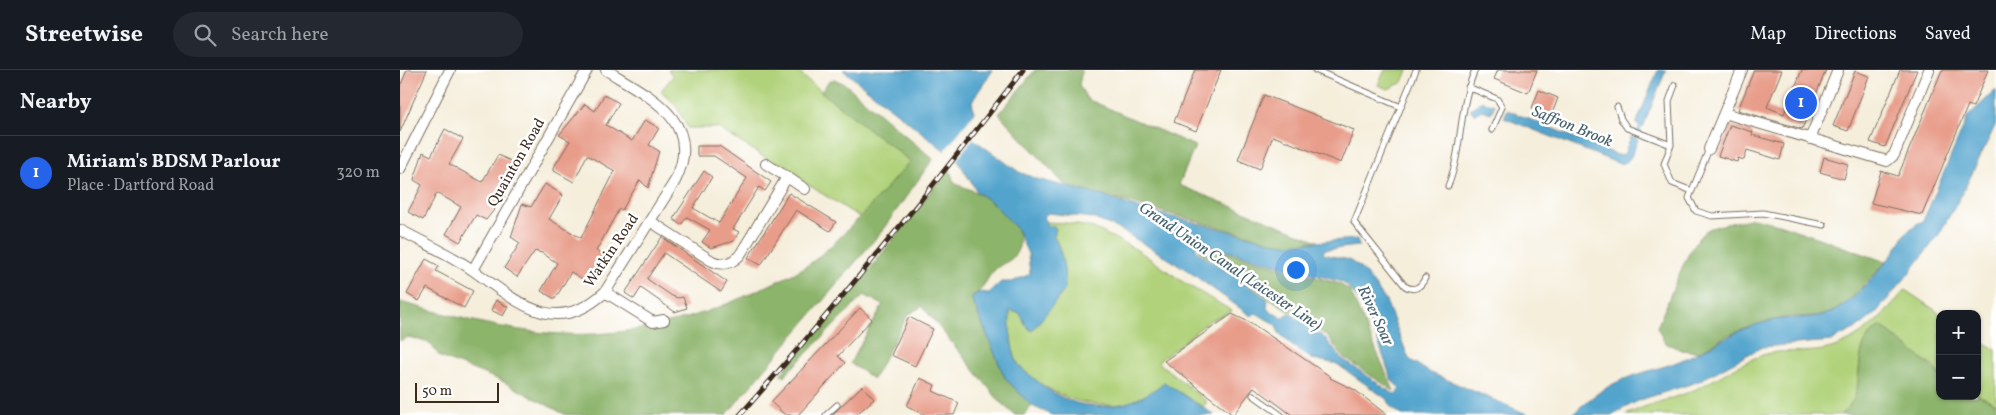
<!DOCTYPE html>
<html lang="en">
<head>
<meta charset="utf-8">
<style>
	:root { --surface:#171b24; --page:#242831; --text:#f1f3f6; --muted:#9ea1a6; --line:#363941; --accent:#2563eb }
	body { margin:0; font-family:Vollkorn,serif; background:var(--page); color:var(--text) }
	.controls { position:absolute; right:15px; bottom:15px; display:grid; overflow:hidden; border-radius:10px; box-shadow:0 1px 4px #0004 }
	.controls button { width:45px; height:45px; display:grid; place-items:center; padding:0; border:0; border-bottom:1px solid var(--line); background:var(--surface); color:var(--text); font:25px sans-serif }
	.scale { position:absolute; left:15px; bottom:12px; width:84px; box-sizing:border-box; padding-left:5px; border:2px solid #3b2a1e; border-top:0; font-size:14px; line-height:18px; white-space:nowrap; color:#3b2a1e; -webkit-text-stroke:4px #fff; paint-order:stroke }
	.you { position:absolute; left:895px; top:199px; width:18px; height:18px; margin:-12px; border:4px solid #fff; border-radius:50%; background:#1a73e8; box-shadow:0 0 0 8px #1a73e833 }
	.badge { display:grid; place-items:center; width:32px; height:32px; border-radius:50%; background:var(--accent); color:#fff; font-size:16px; font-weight:700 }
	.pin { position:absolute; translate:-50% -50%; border:2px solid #fff; box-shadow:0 1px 5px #0006 }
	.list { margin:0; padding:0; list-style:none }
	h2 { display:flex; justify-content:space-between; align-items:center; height:65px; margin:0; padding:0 20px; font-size:21px }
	h2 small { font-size:16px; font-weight:400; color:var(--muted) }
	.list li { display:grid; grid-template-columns:32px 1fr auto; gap:15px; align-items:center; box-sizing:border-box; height:75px; padding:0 20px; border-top:1px solid var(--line) }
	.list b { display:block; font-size:19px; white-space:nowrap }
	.list p { margin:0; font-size:16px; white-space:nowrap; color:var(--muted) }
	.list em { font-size:16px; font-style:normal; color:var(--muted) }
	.icon { flex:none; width:28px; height:28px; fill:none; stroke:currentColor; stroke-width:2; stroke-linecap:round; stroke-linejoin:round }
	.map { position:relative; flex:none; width:1596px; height:345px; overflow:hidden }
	header { display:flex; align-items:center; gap:30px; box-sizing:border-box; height:70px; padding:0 25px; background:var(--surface); border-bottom:1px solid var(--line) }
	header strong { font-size:24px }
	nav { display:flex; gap:28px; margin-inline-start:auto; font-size:18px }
	.search { width:350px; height:45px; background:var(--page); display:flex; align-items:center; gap:12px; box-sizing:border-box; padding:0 18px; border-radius:28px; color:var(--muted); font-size:19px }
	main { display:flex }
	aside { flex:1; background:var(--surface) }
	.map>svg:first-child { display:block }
	.green { fill:#b1d27a; stroke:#767e4c }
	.forest { fill:#8cb46a; stroke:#646f44 }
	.water { fill:#52a4cd; stroke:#466776; fill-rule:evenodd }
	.pier { fill:#f5eedb }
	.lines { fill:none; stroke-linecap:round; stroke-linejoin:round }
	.stream { stroke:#52a4cd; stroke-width:3 }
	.building { fill:#e89d8a }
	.service-casing { stroke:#7c6f60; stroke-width:7 }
	.minor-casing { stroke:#7c6f60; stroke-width:12 }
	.service { stroke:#fff; stroke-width:5 }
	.minor { stroke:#fff; stroke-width:10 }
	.rail-casing { stroke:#3b2a1e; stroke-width:5 }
	.rail { stroke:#fff; stroke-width:3; stroke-dasharray:9; stroke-linecap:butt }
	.labels { text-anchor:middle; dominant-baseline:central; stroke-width:5; stroke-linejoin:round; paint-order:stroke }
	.street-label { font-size:15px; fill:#3b2a1e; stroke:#fff }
	.water-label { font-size:16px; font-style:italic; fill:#45616d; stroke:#fff }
</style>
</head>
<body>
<header>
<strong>Streetwise</strong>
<div class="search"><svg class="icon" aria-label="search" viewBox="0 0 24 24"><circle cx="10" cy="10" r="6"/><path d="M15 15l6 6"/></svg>Search here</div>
<nav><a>Map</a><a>Directions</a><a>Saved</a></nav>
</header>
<main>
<aside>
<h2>Nearby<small></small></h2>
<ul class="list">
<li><span class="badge">1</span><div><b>Miriam's BDSM Parlour</b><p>Place · Dartford Road</p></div><em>320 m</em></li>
</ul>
</aside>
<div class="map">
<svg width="1596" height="345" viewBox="0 0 1596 345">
	<rect width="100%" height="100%" fill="#fff"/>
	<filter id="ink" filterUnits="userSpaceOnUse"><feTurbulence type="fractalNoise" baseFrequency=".02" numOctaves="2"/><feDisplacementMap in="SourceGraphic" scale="10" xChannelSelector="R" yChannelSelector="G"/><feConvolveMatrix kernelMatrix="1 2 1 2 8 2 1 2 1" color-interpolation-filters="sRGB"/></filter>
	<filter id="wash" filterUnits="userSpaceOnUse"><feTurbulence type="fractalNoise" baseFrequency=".0096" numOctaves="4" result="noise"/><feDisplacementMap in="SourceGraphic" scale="20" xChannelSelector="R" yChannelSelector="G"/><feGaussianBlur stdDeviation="1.12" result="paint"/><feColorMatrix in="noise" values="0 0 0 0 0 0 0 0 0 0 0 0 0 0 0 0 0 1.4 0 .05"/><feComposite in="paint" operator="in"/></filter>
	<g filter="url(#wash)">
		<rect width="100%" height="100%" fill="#f5eedb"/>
		<path class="green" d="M268 0H395L510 91 461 148 318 58H288L275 34 261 21 273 6Z
			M985 0H1008L1003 12 988 19 978 15Z
			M645 152 666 153 694 158 739 181 786 214 832 241 809 251 758 292 807 332 803 337 797 333 754 323C715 345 666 335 632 307 628 303 623 301 620 297 610 283 609 257 610 241L620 243 626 256 632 261 665 214C656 187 664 177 645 152Z
			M1505 220 1541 244 1540 306 1534 297 1513 283 1481 256C1453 272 1463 301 1455 327 1453 333 1445 340 1440 345H1226C1248 333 1272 330 1294 320 1316 310 1341 292 1363 285 1381 279 1397 283 1416 281 1455 277 1481 248 1505 220Z
			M1577 268 1596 280V334L1577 324Z"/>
		<path class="forest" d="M635 0H682L679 15 687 29 795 76 779 115 918 171 888 174 878 173 666 116 599 44Z
			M434 9 445 14 533 89 481 162 326 345H166L100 310 40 287 30 273 8 267 0 271V232C45 244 90 257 136 262 212 271 288 254 356 221 375 212 399 203 416 189 451 160 480 125 510 91L421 22 429 11Z
			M550 100 554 113C562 117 572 119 579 124 597 135 634 162 614 186 611 191 603 193 598 197 586 206 586 219 571 227L605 308 632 336 624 345H615L601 333 522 236 508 245 473 309 450 293 483 235 464 225 384 306 380 305 455 218 544 104Z
			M1352 148 1379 154 1486 192 1447 233 1430 243 1417 246 1388 247 1365 252 1328 265 1299 282 1282 280 1265 273 1257 257C1268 234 1288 172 1307 160 1315 155 1340 152 1352 148Z
			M801 175 940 214 950 221 994 321 943 287 927 266 799 181Z
			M1481 256C1490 264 1538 299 1540 307 1541 312 1540 320 1540 326H1577V324L1596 334V345H1440C1445 340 1453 333 1455 326 1463 301 1453 272 1481 256Z"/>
		<path class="water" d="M443 0H593L572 31 574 43 562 61 619 102 637 109 699 125 744 140 878 173 888 174 957 169 959 176 924 180 923 184 949 190 959 197 967 205 986 231 1009 289 1029 302 1129 345H1002L991 337 988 330 937 294 912 289 891 275 879 263 876 255 856 243 851 246 784 198 719 159 692 148 648 143 643 147 648 156H654L656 159 654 166C662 180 667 206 664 221L632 261 626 256 620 243 610 241C609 256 611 275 616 290 620 299 628 303 635 309 674 345 726 345 764 312L814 345H652L632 336 605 308 571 227 580 222 589 223 601 212H612L630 204 628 184 617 159 594 134 577 122 559 92ZM801 174 942 212C967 229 981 282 992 311L1000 318 996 324 992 323 941 288 925 268 889 243 882 248 867 239 868 229 796 181V176Z
			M1258 0H1266L1243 57 1236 54Z
			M1596 20V54L1562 124 1538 166 1507 206 1475 244 1460 256 1431 271 1362 277 1297 312 1240 330 1211 345H1172C1190 327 1211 312 1236 305 1253 299 1270 296 1286 288 1314 276 1336 259 1366 252 1386 246 1411 250 1430 243 1450 235 1477 204 1491 186 1501 173 1506 157 1523 151L1568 46Z
			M1082 31 1095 35 1091 43 1082 40 1074 44 1070 39Z
			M1107 40 1220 86 1224 84 1231 67 1238 70C1233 81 1231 96 1217 93L1104 48Z"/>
		<path class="pier" d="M576 41V44L566 60 575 66 555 92 543 83Z"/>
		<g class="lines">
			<path class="stream" d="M1234 72 1242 53"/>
		</g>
		<g id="blocks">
			<path class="building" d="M7 0H27L0 62V17Z
				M795 0H821L796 61 774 52Z
				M1098 0H1137L1128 23 1094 9Z
				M1354 0H1382L1367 37 1384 44 1402 0H1426L1402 59 1338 40Z
				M1500 0H1517L1485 77 1470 72Z
				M1542 0H1588L1573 37 1568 35 1522 145 1471 133 1481 101 1498 106Z
				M1455 1 1469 6 1448 61 1433 56Z
				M1139 20 1158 28 1151 46 1132 38Z
				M204 25 219 33 206 55 232 71 245 50 259 58 249 75 259 81 248 118 240 110 222 140 219 139 196 181 208 187 184 210 171 202 155 229 141 221 157 193 142 183 135 181 117 207 104 198 120 173 111 167 122 134 131 137 145 114 163 125 149 149 181 168 215 101 187 85 174 112 154 101V97L170 71 159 65 185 34 195 41Z
				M864 25 954 60 941 93 873 66 860 99 838 90Z
				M1330 55 1353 62 1352 65 1384 74 1380 90 1347 80 1344 90 1338 88 1337 92 1318 86Z
				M45 59 63 69 49 94 82 112 98 85 113 92 97 121 105 126 86 150 76 145 60 172 46 164 61 137 56 134 37 123 23 150 8 142 22 115 14 110 23 82 31 86Z
				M297 76H319L371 112 365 121 359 117 333 159 339 162 334 171 311 178 302 172 310 160 287 147 281 155 273 149 304 101 312 107 293 138 319 153 347 108 314 86H297Z
				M1424 87 1448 94 1444 109 1420 102Z
				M389 123 436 152 430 161 396 140 361 195 348 188Z
				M262 167 327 212 321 222 264 183 247 209 272 226 278 228 283 227 287 238 275 242 241 218 234 229 225 223Z
				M26 189 39 196 36 201 73 221 64 238 27 218 19 231 7 224Z
				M96 230 108 237 103 246 91 240Z
				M460 238 472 249 438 286 445 293 398 345H385L371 332Z
				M832 244 851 253 931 307 930 308 955 320 987 345H892L854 317 833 345 764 291Z
				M509 247 533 259 515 296 491 285Z
				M520 308 535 315 533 321 559 333 554 345H526L507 336Z
				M462 316 474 329 456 345H432Z"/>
		</g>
	</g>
	<g filter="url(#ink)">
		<use href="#blocks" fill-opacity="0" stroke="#7c6f60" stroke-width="1"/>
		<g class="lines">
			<defs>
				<path id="service" d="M915 0 1001 37
					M1016 0 954 152 1005 216C1014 222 1021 217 1025 208
					M1275 15 1269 31 1271 75 1264 94 1272 113 1292 121
					M1068 17 1097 29 1102 37 1092 60
					M1217 37 1221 49 1227 58 1271 75
					M1309 79 1289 128 1296 141 1312 146 1363 143 1424 155
					M1048 116C1063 79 1058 39 1075 0
					M853 325 881 345
					M426 345 437 335"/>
				<path id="minor" d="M1324 43 1487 91 1494 85 1529 0
					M1410 69 1438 0
					M1309 79 1342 0
					M0 99 50 0
					M387 107 405 119
					M250 151 312 191C323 196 331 194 340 185L387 107 366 94
					M0 160C24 173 52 185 74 201 119 233 155 268 205 222L275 111C305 51 248 26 206 0
					M73 200 187 0
					M205 222 253 252 264 250"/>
			</defs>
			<use href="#service" class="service-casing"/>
			<use href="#minor" class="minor-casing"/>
			<use href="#service" class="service"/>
			<use href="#minor" class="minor"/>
			<defs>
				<path id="rail" d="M340 345C439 234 532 118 623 0"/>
			</defs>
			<use href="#rail" class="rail-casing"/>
			<use href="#rail" class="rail"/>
		</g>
	</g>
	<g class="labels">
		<g class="street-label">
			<text transform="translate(117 93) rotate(-60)">Quainton Road</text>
			<text transform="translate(212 181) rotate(-56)">Watkin Road</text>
		</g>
		<g class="water-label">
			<text transform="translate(1172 57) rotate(22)">Saffron Brook</text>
			<text transform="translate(830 197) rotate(34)">Grand Union Canal (Leicester Line)</text>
			<text transform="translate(975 246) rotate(65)">River Soar</text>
		</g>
	</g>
</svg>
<div class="controls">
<button>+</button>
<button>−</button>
</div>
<div class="scale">50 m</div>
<div class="you"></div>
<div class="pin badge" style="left:1401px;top:33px">1</div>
</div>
</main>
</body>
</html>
